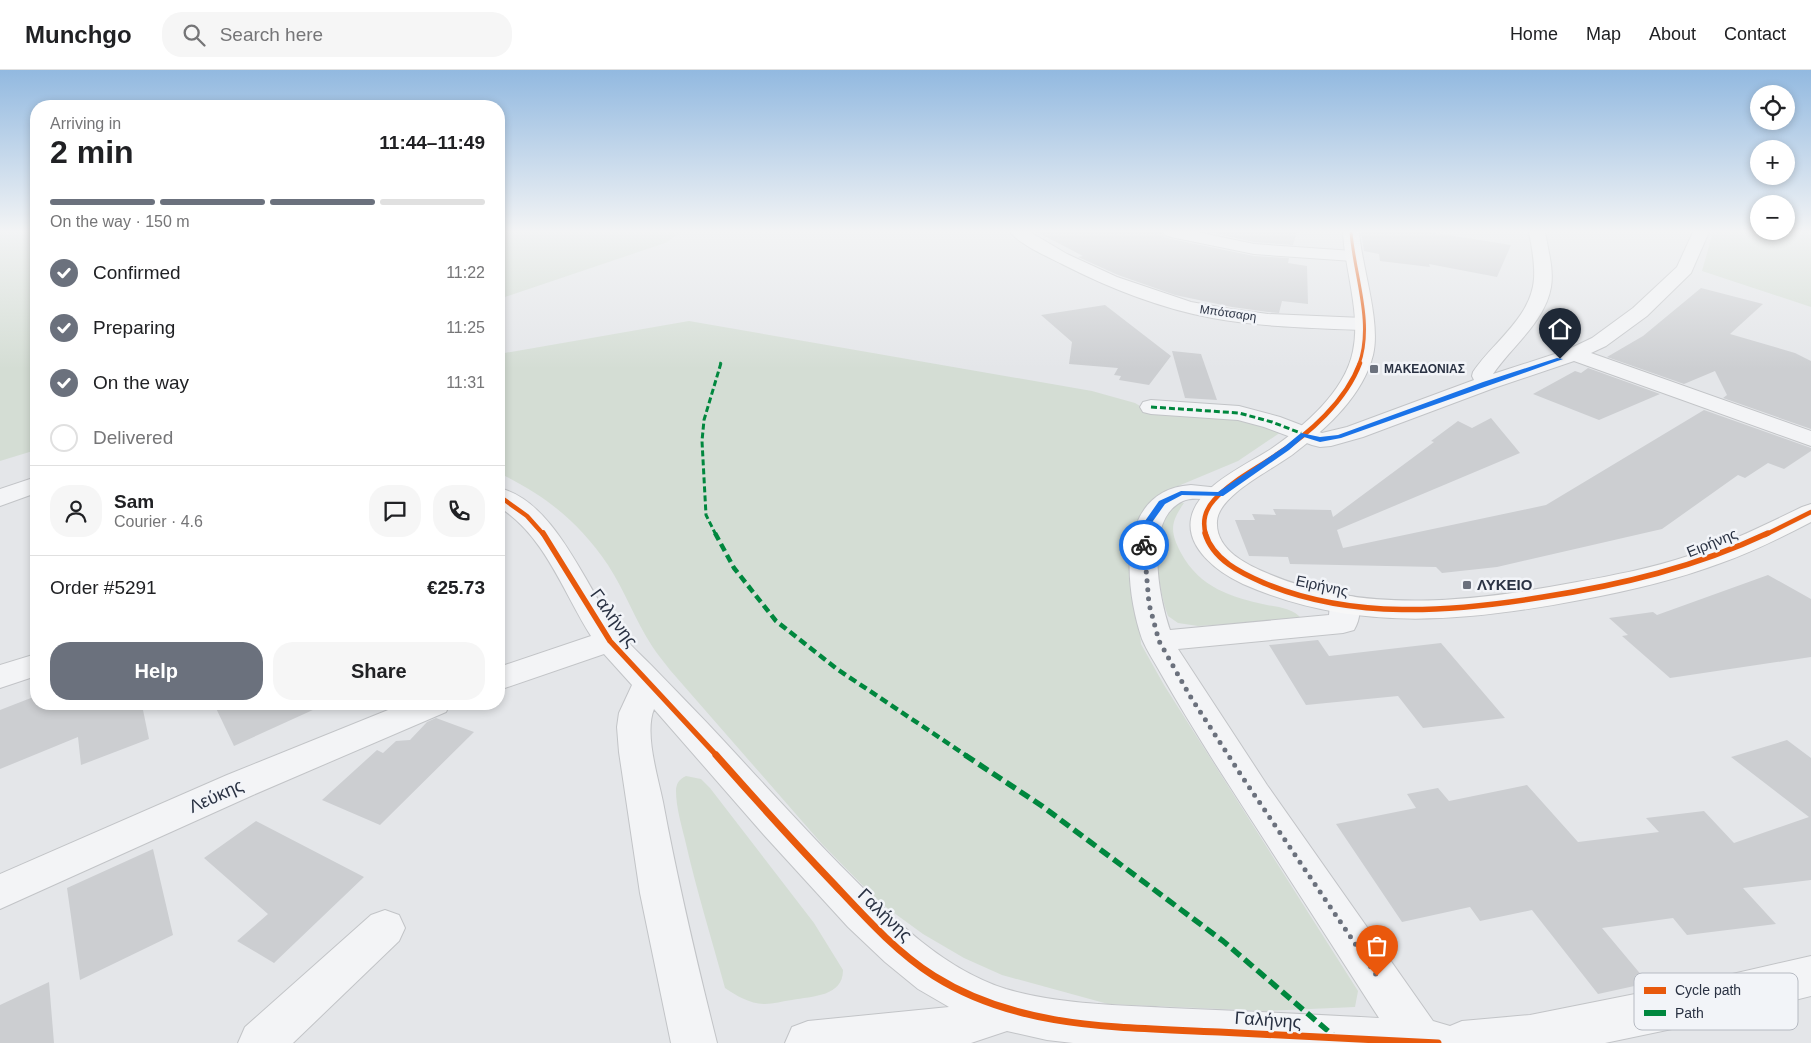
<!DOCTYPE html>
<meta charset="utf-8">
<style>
:root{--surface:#fff;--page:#f6f6f6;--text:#202124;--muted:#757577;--line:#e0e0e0;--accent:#6b717d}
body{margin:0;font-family:Arial,sans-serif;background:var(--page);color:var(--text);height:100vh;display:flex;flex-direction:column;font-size:19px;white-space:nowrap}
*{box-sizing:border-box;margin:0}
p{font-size:16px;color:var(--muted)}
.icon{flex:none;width:28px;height:28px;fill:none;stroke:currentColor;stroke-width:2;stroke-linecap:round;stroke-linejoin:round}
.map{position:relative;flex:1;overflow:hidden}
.side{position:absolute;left:30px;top:30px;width:475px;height:610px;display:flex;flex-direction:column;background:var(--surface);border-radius:20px;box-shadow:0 2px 8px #0003}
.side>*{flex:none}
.controls{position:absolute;left:1750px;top:15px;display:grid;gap:10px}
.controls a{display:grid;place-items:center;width:45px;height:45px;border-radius:50%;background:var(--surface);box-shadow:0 2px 8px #0003;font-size:25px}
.pin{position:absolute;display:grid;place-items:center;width:42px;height:42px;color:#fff;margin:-51px -21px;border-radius:50% 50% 50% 0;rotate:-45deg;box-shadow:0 0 5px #0007}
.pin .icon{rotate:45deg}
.courier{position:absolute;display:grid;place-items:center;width:50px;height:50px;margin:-25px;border:4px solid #1a73e8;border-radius:50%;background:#fff;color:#222;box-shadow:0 1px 6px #0007}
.overview em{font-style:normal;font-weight:800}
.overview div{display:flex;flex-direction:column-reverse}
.overview{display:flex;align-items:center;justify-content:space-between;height:85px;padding:0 20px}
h1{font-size:32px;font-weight:800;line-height:38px}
.bar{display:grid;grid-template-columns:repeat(4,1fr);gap:8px 5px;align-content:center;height:60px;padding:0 20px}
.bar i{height:6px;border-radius:4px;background:var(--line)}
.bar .on{background:var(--accent)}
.bar p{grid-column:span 4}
.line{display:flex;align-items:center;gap:12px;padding:0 20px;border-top:1px solid var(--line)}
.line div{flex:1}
.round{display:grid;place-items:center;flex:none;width:52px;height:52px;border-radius:20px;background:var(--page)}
ol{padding:0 20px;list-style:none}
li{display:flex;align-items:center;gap:15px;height:55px}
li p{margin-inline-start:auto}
li .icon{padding:5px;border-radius:50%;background:var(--accent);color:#fff;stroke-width:4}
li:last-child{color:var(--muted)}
li i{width:28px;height:28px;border:2px solid var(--line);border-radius:50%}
.action{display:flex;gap:10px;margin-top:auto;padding:10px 20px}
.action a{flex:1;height:58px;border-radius:20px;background:var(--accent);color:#fff;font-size:20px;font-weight:800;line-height:58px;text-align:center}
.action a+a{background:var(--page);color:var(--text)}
header{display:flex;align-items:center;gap:30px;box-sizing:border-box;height:70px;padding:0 25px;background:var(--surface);border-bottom:1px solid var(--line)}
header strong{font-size:24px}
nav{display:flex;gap:28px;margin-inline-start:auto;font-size:18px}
.search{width:350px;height:45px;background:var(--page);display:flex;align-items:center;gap:12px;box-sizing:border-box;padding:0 18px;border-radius:20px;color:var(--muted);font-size:19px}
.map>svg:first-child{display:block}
.green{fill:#d4ddd4}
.building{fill:#ccced1}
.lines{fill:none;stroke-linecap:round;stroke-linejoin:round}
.street-casing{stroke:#c2c4c7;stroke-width:2}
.secondary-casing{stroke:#c2c4c7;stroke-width:2}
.street{fill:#f3f4f6;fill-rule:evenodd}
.secondary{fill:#f7f7f7;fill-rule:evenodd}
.quiet-far3{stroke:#00873e;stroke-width:2.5;stroke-dasharray:5 2.5;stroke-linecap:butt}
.quiet-far2{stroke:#00873e;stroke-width:3;stroke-dasharray:6 3;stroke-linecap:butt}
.quiet-far1{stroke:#00873e;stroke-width:4.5;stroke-dasharray:8 4.5;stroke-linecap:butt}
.quiet{stroke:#00873e;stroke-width:5.5;stroke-dasharray:11 5.5;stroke-linecap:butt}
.cycleway-far3-casing{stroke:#f2f4f8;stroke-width:5}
.cycleway-far2-casing{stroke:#f2f4f8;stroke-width:7}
.cycleway-far1-casing{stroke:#f2f4f8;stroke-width:9}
.cycleway-casing{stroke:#f2f4f8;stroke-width:10}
.cycleway-far3{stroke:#e8590c;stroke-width:3}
.cycleway-far2{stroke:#e8590c;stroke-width:4.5}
.cycleway-far1{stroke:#e8590c;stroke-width:5.5}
.cycleway{stroke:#e8590c;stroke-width:7}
.route{fill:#1a73e8}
.done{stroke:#6b717d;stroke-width:5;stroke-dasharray:0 9}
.poi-dot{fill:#6b717d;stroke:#f2f4f8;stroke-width:2}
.labels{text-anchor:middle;stroke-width:5;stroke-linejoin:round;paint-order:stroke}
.far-street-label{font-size:12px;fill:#2a3243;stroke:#f2f4f8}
.far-poi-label{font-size:12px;font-weight:bold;fill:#2a3243;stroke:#f2f4f8;text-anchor:start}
.street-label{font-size:15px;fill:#2a3243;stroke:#f2f4f8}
.poi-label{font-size:15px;font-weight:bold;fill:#2a3243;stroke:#f2f4f8;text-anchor:start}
.near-street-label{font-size:18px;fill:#2a3243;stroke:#f2f4f8}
.key{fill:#f2f4f8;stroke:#b6bac2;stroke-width:1}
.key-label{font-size:14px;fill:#2a3243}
</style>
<header>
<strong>Munchgo</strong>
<div class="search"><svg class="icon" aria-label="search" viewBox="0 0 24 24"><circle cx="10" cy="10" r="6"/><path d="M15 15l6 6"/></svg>Search here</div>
<nav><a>Home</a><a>Map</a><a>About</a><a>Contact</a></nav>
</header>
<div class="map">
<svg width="1811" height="973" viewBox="0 0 1811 973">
<rect width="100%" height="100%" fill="#e4e6e9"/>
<path class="green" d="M0,162H36V380L0,391Z
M682,162L665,173L499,229V162Z
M1713,162H1811V237L1702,201Z
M689,251L1092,321L1135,333L1147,340L1234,346L1281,362L1238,391L1159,424C1146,435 1138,448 1131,464L1141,574L1164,615L1358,921L1355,937L1266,941L1108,934L1002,905L964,888L923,864L879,832L822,774L670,600C664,592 657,584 652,576C635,550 625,521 608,495C579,452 545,425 499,403V284Z
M1184,433C1170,453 1170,462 1181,483C1200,518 1231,527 1267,535C1280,537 1294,539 1302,549L1198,556L1178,553L1168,546C1159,522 1151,469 1165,447C1167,442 1171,438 1174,434Z
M686,706L701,709L710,718L814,853L843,900C843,927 812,926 792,930C783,931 773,934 765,934C750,934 737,926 725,918C712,870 697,822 686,774C682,757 676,738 676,721C676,714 679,709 686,706Z"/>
<path class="building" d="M1037,162H1161L1164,167L1171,169L1254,186L1289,188L1288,193L1307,196L1308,234L1282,231L1279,243L1268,242L1232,237L1175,225L1118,205L1078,187L1083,186Z
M1208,162H1297L1293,175L1254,172Z
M1361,162H1429L1511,175L1497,207L1429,194L1430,197L1380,191L1379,184L1364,181Z
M1701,218L1763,234L1730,264L1795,283L1811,291V359L1723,328L1727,325L1715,301L1684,314L1607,287L1643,266Z
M1105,235L1171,286L1149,315L1119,310L1121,306L1114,305L1118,298L1069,294L1072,272L1041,245Z
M1172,281L1201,284L1217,330L1185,328Z
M1588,298L1660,324L1599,350L1533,324L1575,301L1581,303Z
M1704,340L1811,378V381L1784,399L1768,393L1745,408L1738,405L1662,459L1497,497L1442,503L1436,497L1290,494L1288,487L1249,486L1235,450H1255L1252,444L1276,445L1273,439L1331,440L1333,447L1434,372L1431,371L1458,351L1472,358L1491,348L1520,383L1337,460L1343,478L1546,435Z
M1768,505L1811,529V587L1670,608L1622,566L1628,565L1609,548L1653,542L1657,545Z
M1318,570L1329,586L1441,573L1505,648L1423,658L1398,626L1306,635L1269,575Z
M36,626V634H156L143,640L149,669L81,695L78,667L0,699V640Z
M214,634H326L234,676Z
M436,648L474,662L380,755L322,730L377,680L383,683L396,671L410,670L427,652Z
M1787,670L1811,688V810L1743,818L1776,854L1687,865L1673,848L1602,858L1648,913L1598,924L1532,840L1480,851L1470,837L1402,852L1336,754L1416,738L1407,724L1438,718L1449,731L1527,715L1578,772L1659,762L1646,748L1704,741L1734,773L1809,747L1731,687Z
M256,751L364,807L274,893L237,871L268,844L204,788Z
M153,779L173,865L80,910L67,818Z
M49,912L54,973H0V935Z"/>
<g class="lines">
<defs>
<path id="street" d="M1010,162H1030L1067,184L1117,207L1191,232L1230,239L1268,244L1363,248L1370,250L1373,254L1370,258L1363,260C1313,258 1261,257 1212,248C1159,238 1109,218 1062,194C1048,187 1019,174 1010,162Z
M1163,162H1197L1254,174L1353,181L1359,182L1361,186L1359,190L1353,191L1254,184L1171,167L1165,165Z
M1529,162H1545C1548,180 1554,199 1551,217C1545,252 1512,276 1493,304L1567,280L1592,268L1633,238L1677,197L1693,162H1709L1691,203L1647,246L1606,276L1591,283L1811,361V376L1574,291L1494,318L1363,367L1331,376L1320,377L1312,375L1264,357L1238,350L1151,344L1143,342L1140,337L1143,332L1151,330L1239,336L1280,347L1322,363L1347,357L1474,310L1472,306L1473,302C1493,272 1531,248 1534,209C1535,193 1532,178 1529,162Z
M36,407V423L0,436V419Z
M1191,415L1229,419L1233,424L1229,429C1215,433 1196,425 1183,431C1143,449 1159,528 1170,560L1329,545L1330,534L1335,527L1345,525L1355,527C1362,537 1360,550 1354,560L1343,563L1178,579L1267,715L1433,951L1450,956L1462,951L1530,945L1715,908L1811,886V926L1715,950L1605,973H1073L1047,970L1007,961L971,973H785L792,957L808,951L949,937L918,919L885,892L848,857L764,765L654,639C644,663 658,707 663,732C678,813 697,893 717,973H671L640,823L619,682L617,657L619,643L632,615L604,584L499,620V597L591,566C563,522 545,466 499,437V418C557,432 586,520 620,563C629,574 640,584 651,595C675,620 699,644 723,670C762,712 800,754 840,795C888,843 939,898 1006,919C1058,934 1116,935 1170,938C1240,941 1310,944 1379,948C1324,862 1268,776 1213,690C1195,661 1177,632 1160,602C1154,591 1147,581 1142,569C1124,516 1115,420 1191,415Z
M36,584V606L0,618V595Z
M403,634H450L446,642L253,725L0,839V804L227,705Z
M385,840L399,845L405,858L399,871L293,973H238L245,957L371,845Z"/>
<path id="secondary" d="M1343,162H1359C1362,198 1381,252 1373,285C1363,325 1328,357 1297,381C1277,398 1219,423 1217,451C1215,480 1247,495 1269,504C1366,545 1477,531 1577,512C1615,505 1652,498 1688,486C1728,473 1765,455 1802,437L1811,434V452C1782,467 1752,482 1721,493C1676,510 1628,521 1580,530C1465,552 1353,563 1243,514C1219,503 1186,479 1191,449C1196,417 1246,395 1271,379C1303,357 1345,322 1353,281C1361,243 1345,201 1343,162Z"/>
</defs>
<use href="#street" class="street-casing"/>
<use href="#secondary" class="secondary-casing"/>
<use href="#street" class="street"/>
<use href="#secondary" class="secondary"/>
<path class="quiet-far3" d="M720,294L721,292"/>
<path class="quiet-far2" d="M1151,337L1239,343L1272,352L1303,364
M716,465L706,445L702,371L704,350L721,293"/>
<path class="quiet-far1" d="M715,463L734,498L776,551L837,599L967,686"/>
<path class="quiet" d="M965,685L1042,736L1223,871L1335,967"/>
<defs>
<path id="cycleway-far3" d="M1351,162C1354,204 1374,253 1359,294"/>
<path id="cycleway-far2" d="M499,426L527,446L544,465
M1206,465C1202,452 1205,440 1214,430C1231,411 1256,399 1276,385C1309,364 1346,331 1360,293
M1765,465L1811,442"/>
<path id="cycleway-far1" d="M543,463L610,571L717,686
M1205,463C1213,490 1241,503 1264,513C1352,550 1451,542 1543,527C1621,515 1696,497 1768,463"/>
<path id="cycleway" d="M716,685C754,728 793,771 833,813C864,846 896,882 934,906C1020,960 1121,957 1219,962C1292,965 1365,969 1438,973"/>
</defs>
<use href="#cycleway-far3" class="cycleway-far3-casing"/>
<use href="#cycleway-far2" class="cycleway-far2-casing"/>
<use href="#cycleway-far1" class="cycleway-far1-casing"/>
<use href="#cycleway" class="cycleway-casing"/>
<use href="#cycleway-far3" class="cycleway-far3"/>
<use href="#cycleway-far2" class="cycleway-far2"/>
<use href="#cycleway-far1" class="cycleway-far1"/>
<use href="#cycleway" class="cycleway"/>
</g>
<linearGradient id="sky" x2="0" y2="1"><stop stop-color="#92b9e0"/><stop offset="0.54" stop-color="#f3f4f5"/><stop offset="1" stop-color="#f3f4f5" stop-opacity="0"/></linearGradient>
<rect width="1811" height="299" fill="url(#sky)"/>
<path class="route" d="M1557,288L1563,289L1341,368L1320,372L1304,367L1289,380L1223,426L1182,425L1165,434L1153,451L1148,467V475L1144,477L1140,475V467L1145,451L1159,431L1181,421L1218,422L1284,377L1301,363L1320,367L1338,365L1483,312Z"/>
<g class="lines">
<path class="done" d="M1144,475L1149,534L1159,571L1190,626L1243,708L1377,906"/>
</g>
<g class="poi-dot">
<rect x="1369" y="294" width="10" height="10" rx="2.5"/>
<rect x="1462" y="510" width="10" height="10" rx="2.5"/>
</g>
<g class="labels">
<g class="far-street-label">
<text transform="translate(1228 243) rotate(8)" y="4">Μπότσαρη</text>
</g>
<g class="far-poi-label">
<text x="1384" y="303">ΜΑΚΕΔΟΝΙΑΣ</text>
</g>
<g class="street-label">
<text transform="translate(1712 473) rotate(-22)" y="5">Ειρήνης</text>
<text transform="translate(1322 516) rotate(12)" y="5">Ειρήνης</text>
</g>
<g class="poi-label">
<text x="1477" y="520">ΛΥΚΕΙΟ</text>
</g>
<g class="near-street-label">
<text transform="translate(614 548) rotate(54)" y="6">Γαλήνης</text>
<text transform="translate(216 726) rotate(-24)" y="6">Λεύκης</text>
<text transform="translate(885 845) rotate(44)" y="6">Γαλήνης</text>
<text transform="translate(1268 950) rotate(4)" y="6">Γαλήνης</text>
</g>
</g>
<rect x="1634" y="903" width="164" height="57" rx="8" class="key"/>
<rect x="1644" y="917" width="22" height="7" fill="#e8590c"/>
<rect x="1644" y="940" width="22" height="6" fill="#00873e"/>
<g class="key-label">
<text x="1675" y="925">Cycle path</text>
<text x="1675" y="948">Path</text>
</g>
</svg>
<div class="controls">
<a><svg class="icon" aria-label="locate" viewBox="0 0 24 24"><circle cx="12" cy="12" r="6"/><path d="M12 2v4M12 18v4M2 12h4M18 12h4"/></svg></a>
<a>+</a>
<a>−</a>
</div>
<div class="pin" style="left:1377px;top:906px;background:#ea580c"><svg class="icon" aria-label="bag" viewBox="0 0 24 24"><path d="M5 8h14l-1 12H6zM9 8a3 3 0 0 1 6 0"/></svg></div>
<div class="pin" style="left:1560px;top:289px;background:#1f2937"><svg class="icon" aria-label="home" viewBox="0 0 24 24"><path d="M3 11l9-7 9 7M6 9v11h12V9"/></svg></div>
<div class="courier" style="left:1144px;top:475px"><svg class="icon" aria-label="bike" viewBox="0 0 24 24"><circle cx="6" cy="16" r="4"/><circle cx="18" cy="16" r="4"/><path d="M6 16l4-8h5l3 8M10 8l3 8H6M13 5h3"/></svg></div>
<section class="side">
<div class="overview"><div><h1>2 min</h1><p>Arriving in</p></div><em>11:44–11:49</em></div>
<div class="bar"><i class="on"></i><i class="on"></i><i class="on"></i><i></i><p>On the way · 150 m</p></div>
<ol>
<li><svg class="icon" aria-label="check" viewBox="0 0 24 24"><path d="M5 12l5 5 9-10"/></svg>Confirmed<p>11:22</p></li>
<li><svg class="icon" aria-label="check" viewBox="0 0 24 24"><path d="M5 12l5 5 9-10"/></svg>Preparing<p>11:25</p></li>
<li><svg class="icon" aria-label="check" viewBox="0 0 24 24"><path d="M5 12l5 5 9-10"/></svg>On the way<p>11:31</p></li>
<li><i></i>Delivered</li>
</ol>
<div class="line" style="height:90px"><a class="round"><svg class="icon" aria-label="person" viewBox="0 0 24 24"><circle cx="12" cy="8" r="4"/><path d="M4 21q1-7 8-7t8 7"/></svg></a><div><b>Sam</b><p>Courier · 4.6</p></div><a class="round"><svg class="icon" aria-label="chat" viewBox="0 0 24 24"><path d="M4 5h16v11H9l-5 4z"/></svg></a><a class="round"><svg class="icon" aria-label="phone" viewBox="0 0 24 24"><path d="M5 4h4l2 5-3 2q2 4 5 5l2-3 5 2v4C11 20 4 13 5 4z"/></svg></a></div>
<div class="line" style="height:65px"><div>Order #5291</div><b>€25.73</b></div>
<div class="action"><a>Help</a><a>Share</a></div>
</section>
</div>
